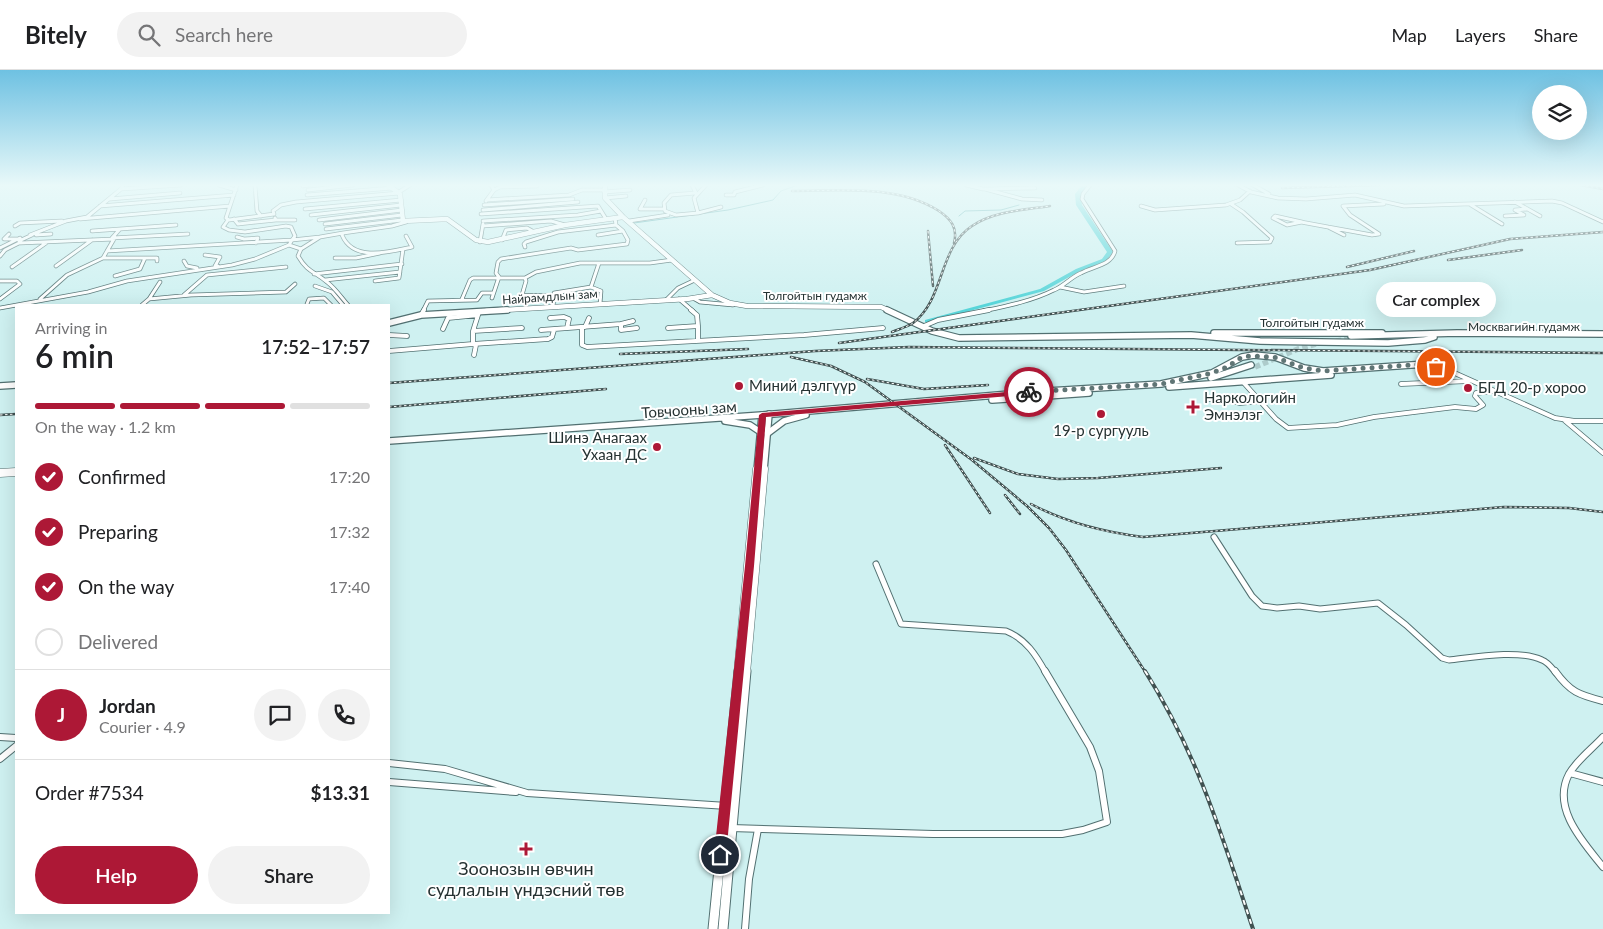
<!DOCTYPE html>
<meta charset="utf-8">
<style>
:root{--surface:#fff;--page:#f2f2f2;--text:#202124;--muted:#757577;--line:#e0e0e0;--accent:#ad1836}
body{margin:0;font-family:Lato,sans-serif;background:var(--page);color:var(--text);height:100vh;display:flex;flex-direction:column;font-size:19px;white-space:nowrap}
*{box-sizing:border-box;margin:0}
p{font-size:16px;color:var(--muted)}
.icon{flex:none;width:28px;height:28px;fill:none;stroke:currentColor;stroke-width:2;stroke-linecap:round;stroke-linejoin:round}
.map{position:relative;flex:1;overflow:hidden}
.panel{position:absolute;left:15px;top:234px;width:375px;height:610px;display:flex;flex-direction:column;background:var(--surface);border-radius:0px;box-shadow:0 5px 20px #0002}
.panel>*{flex:none}
.buttons{position:absolute;left:1532px;top:15px;display:grid;gap:10px}
.buttons a{display:grid;place-items:center;width:55px;height:55px;border-radius:50%;background:var(--surface);box-shadow:0 5px 20px #0002;font-size:25px}
.pin{position:absolute;display:grid;place-items:center;width:42px;height:42px;color:#fff;margin:-21px;border:2px solid #fff;border-radius:50%;box-shadow:0 1px 5px #0007}
.courier{position:absolute;display:grid;place-items:center;width:50px;height:50px;margin:-25px;border:4px solid #ad1836;border-radius:50%;background:#fff;color:#222;box-shadow:0 1px 6px #0007}
.bubble{position:absolute;height:35px;border-radius:18px;background:var(--surface);box-shadow:0 5px 20px #0002;font-size:16px;font-weight:600;line-height:35px;text-align:center}
.headline em{font-style:normal;font-weight:600}
.headline div{display:flex;flex-direction:column-reverse}
.headline{display:flex;align-items:center;justify-content:space-between;height:85px;padding:0 20px}
h1{font-size:32px;font-weight:600;line-height:38px}
.bar{display:grid;grid-template-columns:repeat(4,1fr);gap:8px 5px;align-content:center;height:60px;padding:0 20px}
.bar i{height:6px;border-radius:4px;background:var(--line)}
.bar .active{background:var(--accent)}
.bar p{grid-column:span 4}
.line{display:flex;align-items:center;gap:12px;padding:0 20px;border-top:1px solid var(--line)}
.line div{flex:1}
.round{display:grid;place-items:center;flex:none;width:52px;height:52px;border-radius:26px;background:var(--page)}
ol{padding:0 20px;list-style:none}
li{display:flex;align-items:center;gap:15px;height:55px}
li p{margin-inline-start:auto}
li .icon{padding:5px;border-radius:50%;background:var(--accent);color:#fff;stroke-width:4}
li:last-child{color:var(--muted)}
li i{width:28px;height:28px;border:2px solid var(--line);border-radius:50%}
.cta{display:flex;gap:10px;margin-top:auto;padding:10px 20px}
.cta a{flex:1;height:58px;border-radius:30px;background:var(--accent);color:#fff;font-size:20px;font-weight:600;line-height:58px;text-align:center}
.cta a+a{background:var(--page);color:var(--text)}
header{display:flex;align-items:center;gap:30px;box-sizing:border-box;height:70px;padding:0 25px;background:var(--surface);border-bottom:1px solid var(--line)}
header strong{font-size:24px}
nav{display:flex;gap:28px;margin-inline-start:auto;font-size:18px}
.search{width:350px;height:45px;background:var(--page);display:flex;align-items:center;gap:12px;box-sizing:border-box;padding:0 18px;border-radius:28px;color:var(--muted);font-size:19px}
.map>svg:first-child{display:block}
.lines{fill:none;stroke-linecap:round;stroke-linejoin:round}
.stream{stroke:#49a4a7;stroke-width:1}
.river{fill:#58d5d9;fill-rule:evenodd}
.trunk-tunnel{stroke:#adcbcb;stroke-width:5.5;stroke-dasharray:5.5 3;stroke-linecap:butt}
.minor-far3-casing{stroke:#527071;stroke-width:4.5}
.minor-far2-casing{stroke:#527071;stroke-width:5.5}
.minor-far1-casing{stroke:#527071;stroke-width:7}
.minor-casing{stroke:#527071;stroke-width:8}
.secondary-far1-casing{stroke:#527071;stroke-width:5.5}
.secondary-casing{stroke:#527071;stroke-width:8}
.primary-far2-casing{stroke:#527071;stroke-width:8}
.primary-far1-casing{stroke:#527071;stroke-width:9}
.primary-casing{stroke:#527071;stroke-width:11}
.trunk-far1-casing{stroke:#527071;stroke-width:8}
.trunk-casing{stroke:#527071;stroke-width:9}
.minor-far3{stroke:#fff;stroke-width:3}
.minor-far2{stroke:#fff;stroke-width:4}
.minor-far1{stroke:#fff;stroke-width:5}
.minor{stroke:#fff;stroke-width:6}
.secondary-far1{stroke:#fff;stroke-width:4.5}
.secondary{stroke:#fff;stroke-width:5.5}
.primary-far2{stroke:#fff;stroke-width:5.5}
.primary-far1{stroke:#fff;stroke-width:8}
.primary{stroke:#fff;stroke-width:9}
.trunk-far1{stroke:#fff;stroke-width:5.5}
.trunk{stroke:#fff;stroke-width:8}
.rail-far1-casing{stroke:#405151;stroke-width:2.5}
.rail-casing{stroke:#405151;stroke-width:4}
.rail-far1{stroke:#fff;stroke-width:1;stroke-dasharray:2.5;stroke-linecap:butt}
.rail{stroke:#fff;stroke-width:2;stroke-dasharray:5;stroke-linecap:butt}
.route{fill:#ad1836}
.done{stroke:#607575;stroke-width:5;stroke-dasharray:0 9}
.poi-dot{fill:#ad1836;stroke:#fff;stroke-width:2}
.labels{text-anchor:middle;stroke-width:4;stroke-linejoin:round;paint-order:stroke}
.far-street-label{font-size:12px;fill:#253232;stroke:#fff}
.poi-label{font-size:15px;fill:#253232;stroke:#fff;text-anchor:start}
.street-label{font-size:15px;fill:#253232;stroke:#fff}
.near-poi-label{font-size:18px;fill:#253232;stroke:#fff}
</style>
<header>
<strong>Bitely</strong>
<div class="search"><svg class="icon" aria-label="search" viewBox="0 0 24 24"><circle cx="10" cy="10" r="6"/><path d="M15 15l6 6"/></svg>Search here</div>
<nav><a>Map</a><a>Layers</a><a>Share</a></nav>
</header>
<div class="map">
<svg width="1603" height="859" viewBox="0 0 1603 859">
<rect width="100%" height="100%" fill="#cff1f1"/>
<g class="lines">
<path class="stream" d="M959,146L965,141L1001,140L1019,135
M634,153L728,140L773,130L781,121L798,115"/>
<path class="river" d="M1082,115H1088L1081,124L1082,135L1113,182L1106,191L1080,201L1044,221L929,252H925V250L1040,219L1076,199L1102,189L1107,182L1076,135L1075,124Z"/>
<path class="trunk-tunnel" d="M1336,271L1356,268
M1255,297L1298,279L1320,273"/>
<defs>
<path id="minor-far3" d="M219,115L236,120
M255,115L257,141L261,146
M692,115L696,123
M966,115L983,119L1035,118
M1238,115L1251,122L1278,128L1306,129L1355,125L1404,136L1552,131L1562,133L1603,152
M1253,115L1269,124
M303,116L309,115
M121,119L181,115
M985,119L1022,129L1042,130
M308,120L353,115
M494,120L500,117L537,116
M399,122L410,115
M604,122L630,120
M695,123L671,125L664,133L665,141L676,145L698,143L694,128L706,115
M307,125L392,118
M726,125H734L735,122L763,115
M605,128L626,126
M110,129L180,123
M487,130L569,125L582,120H604
M645,130L640,139H663
M486,131L494,120L491,115
M1515,132L1540,146
M1231,134L1243,142L1272,168L1270,172L1237,173
M484,135L573,129
M1471,135L1502,154
M100,136L234,125
M230,136L237,115
M1141,136L1155,140L1226,135L1240,130L1250,121
M305,139L401,130
M483,140L578,132
M698,143L721,137
M481,144L598,136L606,149
M311,145L401,135
M1275,146L1302,152L1287,155L1273,148Z
M1505,146L1524,145L1515,140L1527,139
M275,148L276,150H295
M80,149L230,136L226,148L229,150L274,144L273,141L281,135L296,132L399,123
M234,149L238,154L276,150
M228,150L223,157L229,160L245,162L286,156L291,157L295,166L292,170L320,167
M319,150L402,140
M483,151L578,145L601,141
M629,151L668,145
M406,152L392,156L343,163L342,165C353,192 389,182 412,177L406,166
M1301,152L1328,157L1344,165
M325,154L402,145
M176,155L120,159L112,168L188,164
M15,156L20,153L62,151
M483,156L551,151L565,155
M1328,157L1372,165L1379,164L1350,145L1343,136L1384,134
M326,159L402,150
M92,161L120,159
M9,164L4,169H18
M30,165L66,151L87,147L121,119L123,115
M32,165L19,171L20,173L114,169L107,181L292,170L289,175L301,179L298,186C308,203 314,201 327,212C335,218 341,227 348,235
M36,165L51,164
M598,165L623,161
M237,167L244,169L258,168L256,173
M502,170L506,160L527,158L534,162
M480,172L483,154
M525,177L524,174L526,172L558,162L616,155
M0,178L20,168
M301,179L320,167L343,163
M107,181L103,188H157V191
M205,185L220,187L215,196H218
M0,186L5,180L21,172
M335,188H356L380,183
M184,191L187,196L197,198
M56,196L92,170
M12,197L46,173
M314,204L402,194
M115,206L140,199L145,188
M525,208L526,211L522,225L553,226
M325,210L400,202
M0,211H17L20,214L0,229
M375,211L399,208L403,179
M160,212L149,229L191,225L286,222L295,214
M315,216L332,222L343,235
M591,217L601,221L600,234
M1060,217L1084,222L1124,216
M184,225L207,205L286,197
M492,228L499,207L496,203L498,192L501,189L571,178L578,180L627,174L628,170L623,161L616,155L615,148
M693,228L700,232L733,235
M40,229L67,205L103,188
M462,229L470,210L473,208H525L536,202L580,193H650L672,190
M679,229L693,241
M666,230L678,218L695,210
M307,234L309,229L324,228L331,235
M142,235L149,229
M553,237L554,223L591,217L599,193
M0,238L88,222L127,211L232,195L255,189L289,175
M423,241L428,231L477,230L482,223H493
M983,241C1007,236 1032,231 1054,220C1064,216 1071,207 1081,203C1093,196 1111,196 1115,181L1082,129L1083,124L1090,115"/>
<path id="minor-far2" d="M421,245L424,240
M550,248L564,247L569,249L567,258
M621,254L633,251
M698,256V271
M924,256L938,250L989,240
M582,257V275L587,277L804,265L883,258
M585,257L589,248
M668,258L698,256L697,245L691,240
M443,259L448,248L478,245
M541,260L621,254V260L637,258
M473,261L522,258
M389,265L407,266
M389,281L473,274V261L479,242
M474,285L476,275L473,274L548,269L552,267L554,260
M1439,296L1555,348L1575,351H1603
M1243,312L1276,349L1288,358L1337,355L1374,347L1455,337L1476,339L1483,335L1475,326L1476,323L1493,321
M1401,314L1469,311
M1209,329H1226L1240,333L1260,331
M1564,350L1603,383"/>
<path id="minor-far1" d="M1214,467L1252,526L1262,536L1277,538L1299,536L1320,539L1378,533L1406,555L1442,588L1449,590C1475,587 1518,579 1542,590C1548,592 1552,598 1556,603
M876,494L901,554L1006,561C1026,569 1036,585 1046,603"/>
<path id="minor" d="M1555,601C1570,622 1579,625 1603,631
M0,667L16,668
M1603,667C1592,679 1577,690 1569,704C1551,738 1583,772 1603,797
M0,689L16,676
M389,693L445,699L527,723L727,736
M1570,703L1603,712
M389,712L516,722
M731,758L933,764H1062L1083,760L1107,752L1099,701L1090,677L1045,601
M745,859L749,809L758,759"/>
<path id="secondary-far1" d="M388,115L400,124L403,151L447,149L476,170L488,172L565,155L623,147
M605,115V128L623,147L712,225L730,233L747,236L881,237L890,241
M486,241L687,229L712,225"/>
<path id="secondary" d="M887,240L932,261L959,268L1191,265L1260,271L1388,273L1425,270L1434,267
M389,253L421,245L507,240
M1214,263H1382
M0,316L16,315"/>
<path id="primary-far2" d="M757,400L762,345
M764,400L769,344"/>
<path id="primary-far1" d="M738,603L757,399
M746,603L764,399"/>
<path id="primary" d="M713,859L739,601
M723,859L746,601"/>
<path id="trunk-far1" d="M1351,266L1457,263L1603,264
M1211,308L1251,295
M1169,317L1331,305
M992,330L1089,323
M725,351L750,355L762,363
M768,363L784,351L806,345
M389,371L762,345L1032,322L1161,314L1212,303L1242,287L1254,285L1275,287L1304,298L1323,301L1426,294L1439,296"/>
<path id="trunk" d="M0,403L16,402"/>
</defs>
<use href="#minor-far3" class="minor-far3-casing"/>
<use href="#minor-far2" class="minor-far2-casing"/>
<use href="#minor-far1" class="minor-far1-casing"/>
<use href="#minor" class="minor-casing"/>
<use href="#secondary-far1" class="secondary-far1-casing"/>
<use href="#secondary" class="secondary-casing"/>
<use href="#primary-far2" class="primary-far2-casing"/>
<use href="#primary-far1" class="primary-far1-casing"/>
<use href="#primary" class="primary-casing"/>
<use href="#trunk-far1" class="trunk-far1-casing"/>
<use href="#trunk" class="trunk-casing"/>
<use href="#minor-far3" class="minor-far3"/>
<use href="#minor-far2" class="minor-far2"/>
<use href="#minor-far1" class="minor-far1"/>
<use href="#minor" class="minor"/>
<use href="#secondary-far1" class="secondary-far1"/>
<use href="#secondary" class="secondary"/>
<use href="#primary-far2" class="primary-far2"/>
<use href="#primary-far1" class="primary-far1"/>
<use href="#primary" class="primary"/>
<use href="#trunk-far1" class="trunk-far1"/>
<use href="#trunk" class="trunk"/>
<defs>
<path id="rail-far1" d="M1581,115L1603,119
M1282,118L1380,115
M792,121C840,121 897,114 939,141C951,149 958,158 954,173
M928,161L933,216
M1448,190L1522,180
M1347,197L1414,181
M892,262C899,259 907,257 913,253C945,229 938,178 972,156C994,141 1024,140 1050,136
M839,273L1370,200L1510,169L1603,162
M620,284L748,279
M791,287L831,296L865,312L972,390L1027,436L1049,458L1066,480L1146,603
M867,309L924,319L988,315
M389,313L815,281L909,277L1603,283
M389,337L606,319
M0,345L16,344
M945,375L990,443
M974,388L1018,404L1058,409L1098,408L1221,398
M1005,425L1020,444
M1031,434C1067,453 1103,462 1143,467L1504,437L1569,438L1603,442"/>
<path id="rail" d="M1145,601C1198,685 1222,766 1253,859"/>
</defs>
<use href="#rail-far1" class="rail-far1-casing"/>
<use href="#rail" class="rail-casing"/>
<use href="#rail-far1" class="rail-far1"/>
<use href="#rail" class="rail"/>
</g>
<linearGradient id="sky" x2="0" y2="1"><stop stop-color="#6ec1e2"/><stop offset="0.49" stop-color="#e9f9f9"/><stop offset="1" stop-color="#e9f9f9" stop-opacity="0"/></linearGradient>
<rect width="1603" height="235" fill="url(#sky)"/>
<path class="route" d="M1029,320L1031,321V324L766,347L754,496L726,785L724,789L720,791L716,789L714,785L745,496L759,345L762,343Z"/>
<g class="lines">
<path class="done" d="M1029,322L1161,314L1212,303L1227,297L1242,287L1251,286L1274,287L1304,298L1323,301L1426,294L1438,296L1436,297"/>
</g>
<g class="poi-dot">
<circle cx="739" cy="316" r="5"/>
<circle cx="1468" cy="318" r="5"/>
<path d="M1190.5 329.5h5v5h5v5h-5v5h-5v-5h-5v-5h5z"/>
<circle cx="1101" cy="344" r="5"/>
<circle cx="657" cy="377" r="5"/>
<path d="M523.5 771.5h5v5h5v5h-5v5h-5v-5h-5v-5h5z"/>
</g>
<g class="labels">
<g class="far-street-label">
<text x="815" y="230">Толгойтын гудамж</text>
<text transform="translate(550 227) rotate(-4)" y="4">Найрамдлын зам</text>
<text x="1312" y="257">Толгойтын гудамж</text>
<text x="1524" y="261">Москвагийн гудамж</text>
</g>
<g class="poi-label">
<text x="749" y="321">Миний дэлгүүр</text>
<text x="1478" y="323">БГД 20-р хороо</text>
<text x="1204" y="333">Наркологийн<tspan x="1204" dy="17">Эмнэлэг</tspan></text>
<text x="1101" y="366" text-anchor="middle">19-р сургууль</text>
<text x="647" y="373" text-anchor="end">Шинэ Анагаах<tspan x="647" dy="17">Ухаан ДС</tspan></text>
</g>
<g class="street-label">
<text transform="translate(689 340) rotate(-4)" y="5">Товчооны зам</text>
</g>
<g class="near-poi-label">
<text x="526" y="805">Зоонозын өвчин<tspan x="526" dy="21">судлалын үндэсний төв</tspan></text>
</g>
</g>
</svg>
<div class="buttons">
<a><svg class="icon" aria-label="layers" viewBox="0 0 24 24"><path d="M12 4l9 5-9 5-9-5zM3 14l9 5 9-5"/></svg></a>
</div>
<div class="pin" style="left:1436px;top:297px;background:#ea580c"><svg class="icon" aria-label="bag" viewBox="0 0 24 24"><path d="M5 8h14l-1 12H6zM9 8a3 3 0 0 1 6 0"/></svg></div>
<div class="pin" style="left:720px;top:785px;background:#1f2937"><svg class="icon" aria-label="home" viewBox="0 0 24 24"><path d="M3 11l9-7 9 7M6 9v11h12V9"/></svg></div>
<div class="courier" style="left:1029px;top:322px"><svg class="icon" aria-label="bike" viewBox="0 0 24 24"><circle cx="6" cy="16" r="4"/><circle cx="18" cy="16" r="4"/><path d="M6 16l4-8h5l3 8M10 8l3 8H6M13 5h3"/></svg></div>
<div class="bubble" style="left:1376px;top:212px;width:120px">Car complex</div>
<section class="panel">
<div class="headline"><div><h1>6 min</h1><p>Arriving in</p></div><em>17:52–17:57</em></div>
<div class="bar"><i class="active"></i><i class="active"></i><i class="active"></i><i></i><p>On the way · 1.2 km</p></div>
<ol>
<li><svg class="icon" aria-label="check" viewBox="0 0 24 24"><path d="M5 12l5 5 9-10"/></svg>Confirmed<p>17:20</p></li>
<li><svg class="icon" aria-label="check" viewBox="0 0 24 24"><path d="M5 12l5 5 9-10"/></svg>Preparing<p>17:32</p></li>
<li><svg class="icon" aria-label="check" viewBox="0 0 24 24"><path d="M5 12l5 5 9-10"/></svg>On the way<p>17:40</p></li>
<li><i></i>Delivered</li>
</ol>
<div class="line" style="height:90px"><b class="round" style="background:var(--accent);color:#fff">J</b><div><b>Jordan</b><p>Courier · 4.9</p></div><a class="round"><svg class="icon" aria-label="chat" viewBox="0 0 24 24"><path d="M4 5h16v11H9l-5 4z"/></svg></a><a class="round"><svg class="icon" aria-label="phone" viewBox="0 0 24 24"><path d="M5 4h4l2 5-3 2q2 4 5 5l2-3 5 2v4C11 20 4 13 5 4z"/></svg></a></div>
<div class="line" style="height:65px"><div>Order #7534</div><b>$13.31</b></div>
<div class="cta"><a>Help</a><a>Share</a></div>
</section>
</div>
